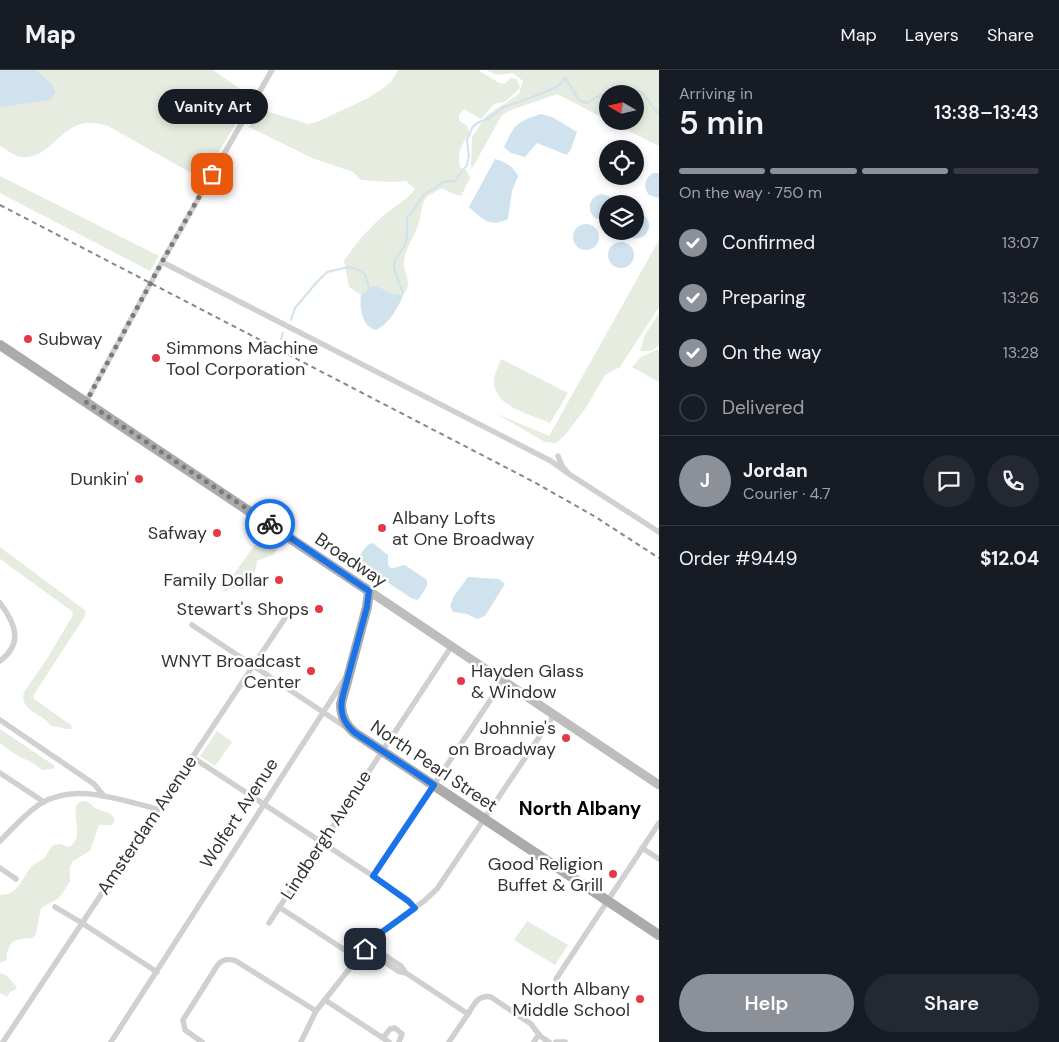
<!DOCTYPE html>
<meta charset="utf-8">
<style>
:root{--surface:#171b24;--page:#242831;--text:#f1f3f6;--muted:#9ea1a6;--line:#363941;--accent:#8c9099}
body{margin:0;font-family:"DM Sans",sans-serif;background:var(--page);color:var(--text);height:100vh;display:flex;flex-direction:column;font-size:19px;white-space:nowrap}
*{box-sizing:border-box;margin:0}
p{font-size:16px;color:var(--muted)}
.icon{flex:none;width:28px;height:28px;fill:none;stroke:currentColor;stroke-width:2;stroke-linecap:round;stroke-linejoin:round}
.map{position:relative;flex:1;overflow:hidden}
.drawer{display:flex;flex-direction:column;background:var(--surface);width:400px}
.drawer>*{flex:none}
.needle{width:32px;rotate:279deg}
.buttons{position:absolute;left:599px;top:15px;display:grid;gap:10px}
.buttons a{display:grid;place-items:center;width:45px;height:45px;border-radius:50%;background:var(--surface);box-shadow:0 2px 8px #0003;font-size:25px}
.pin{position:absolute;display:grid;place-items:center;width:42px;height:42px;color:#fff;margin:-21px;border-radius:10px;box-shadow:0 2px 8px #0006}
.courier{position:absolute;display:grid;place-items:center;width:50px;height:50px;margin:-25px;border:4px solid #1a73e8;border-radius:50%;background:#fff;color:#222;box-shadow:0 1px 6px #0007}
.bubble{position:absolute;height:35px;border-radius:18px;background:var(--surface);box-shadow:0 2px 8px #0003;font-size:16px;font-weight:600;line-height:35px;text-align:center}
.head em{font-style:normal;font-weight:600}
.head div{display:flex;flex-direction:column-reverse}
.head{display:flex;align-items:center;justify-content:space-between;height:85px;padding:0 20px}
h1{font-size:32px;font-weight:600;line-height:38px}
.bar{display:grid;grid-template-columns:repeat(4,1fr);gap:8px 5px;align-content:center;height:60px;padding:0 20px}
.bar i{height:6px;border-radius:4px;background:var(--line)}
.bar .selected{background:var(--accent)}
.bar p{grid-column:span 4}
.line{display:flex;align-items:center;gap:12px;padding:0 20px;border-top:1px solid var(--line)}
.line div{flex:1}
.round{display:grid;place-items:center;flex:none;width:52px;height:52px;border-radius:26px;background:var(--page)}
ol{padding:0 20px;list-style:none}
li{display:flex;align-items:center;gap:15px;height:55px}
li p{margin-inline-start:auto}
li .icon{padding:5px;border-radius:50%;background:var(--accent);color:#fff;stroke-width:4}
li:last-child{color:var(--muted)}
li i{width:28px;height:28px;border:2px solid var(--line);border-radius:50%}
.action{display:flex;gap:10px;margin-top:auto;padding:10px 20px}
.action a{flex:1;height:58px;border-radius:30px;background:var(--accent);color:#fff;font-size:20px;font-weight:600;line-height:58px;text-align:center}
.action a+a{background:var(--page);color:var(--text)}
header{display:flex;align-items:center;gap:30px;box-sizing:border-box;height:70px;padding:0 25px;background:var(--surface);border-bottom:1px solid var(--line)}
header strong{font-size:24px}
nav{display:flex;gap:28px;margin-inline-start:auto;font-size:18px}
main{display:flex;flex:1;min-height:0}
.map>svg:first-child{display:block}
.green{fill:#e6ecdf}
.water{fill:#cfe2ee}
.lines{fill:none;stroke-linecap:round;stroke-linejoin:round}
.stream{stroke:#cfe2ee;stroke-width:2}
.street{stroke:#d0d0d0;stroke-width:5.5}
.secondary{stroke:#bdbdbd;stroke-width:9}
.primary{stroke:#ababab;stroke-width:10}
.rail{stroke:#888;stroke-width:2;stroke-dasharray:5 4;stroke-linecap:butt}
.done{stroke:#7a7a7a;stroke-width:5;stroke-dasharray:0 9}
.route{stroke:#1a73e8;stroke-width:6}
.poi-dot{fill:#e63946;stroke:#fff;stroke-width:2}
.labels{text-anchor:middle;stroke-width:5;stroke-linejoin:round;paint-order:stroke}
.poi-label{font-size:18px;fill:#333;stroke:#fff;text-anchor:end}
.street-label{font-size:18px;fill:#333;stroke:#fff}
.neighbourhood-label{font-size:19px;font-weight:bold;fill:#000;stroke:#fff}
</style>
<header>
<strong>Map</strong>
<nav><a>Map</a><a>Layers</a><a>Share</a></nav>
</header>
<main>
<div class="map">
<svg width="659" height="972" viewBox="0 0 659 972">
<rect width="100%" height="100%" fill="#fff"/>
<path class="green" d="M0,0H213L250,26V31L202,109L108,56C99,54 89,51 81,54C58,60 47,90 21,87C14,86 6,79 0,76Z
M398,0H478L499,13L505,14L510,8L517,9L520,18L506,31L494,34L481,49L464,39L459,45V50L468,57L469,64C461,75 457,84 460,97L467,101L470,108L461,126L454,124L442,118C437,121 430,124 426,128C420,136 422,146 418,155C414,168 403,181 404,195C405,207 413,214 403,225L401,224H392L374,216L361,225L349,217L344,191C356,173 369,158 385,144C395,136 407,130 415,119L406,111L392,112L361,110L353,102L312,88L249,57L260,39L308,54L317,52L366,29L379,21L391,12Z
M486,0H659V76L609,51H635V24H608L607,50L557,24L511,40L502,45L471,100L472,67L487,45L519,24L523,11L513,3L497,5Z
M0,106L159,186L150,201L0,123Z
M659,170V237L620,297L605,305L585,339L565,365L556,373L545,372L495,343L549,366Z
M659,243V276L651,281H640L645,265Z
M659,279V312L632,297L641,287Z
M501,289L568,323L550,353C532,345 498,338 494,315C493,306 498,297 501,289Z
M267,469L279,473C277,487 267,486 257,491L255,502L246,508L245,518L241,520L233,518L223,522L225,516L255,475Z
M0,477L86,541L85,546L33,626L34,629L71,655L72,659C68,660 56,656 51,656C44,643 19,642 24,622L45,592L72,547L73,542L0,489Z
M0,659L55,696L53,699L42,700C34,692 27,691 17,685C11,682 6,677 0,673Z
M217,661L232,672L215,696L200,686Z
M84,731C90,732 91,735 95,738C103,743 112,740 115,751L112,755H99L90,781L73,791L70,797V812L59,828L41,838L36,864L33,868L20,869L12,872L6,884L7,890L0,893V825C18,825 21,810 31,797C34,793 40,792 44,788C48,784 49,779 53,775L60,774L69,777C84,769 73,749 76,736L80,732Z
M527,851L568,875L555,895L514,870Z
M0,903L6,905L17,917L15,920L10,922L7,927L0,923Z"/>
<path class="water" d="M0,0H36L51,13L56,23L49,30L0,37Z
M541,44L552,47L577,62L571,79L567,85L537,73L525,87L511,83L504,77C515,54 516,52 541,44Z
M495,89C505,92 513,96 518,106L512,121L508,149C490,158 482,149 469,137Z
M653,103H659V128L649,125C643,117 644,109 653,103Z
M601,124L609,126L614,133L608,134L607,149C589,155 582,129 601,124Z
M635,143L644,145C655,156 647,171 631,168L625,161H635Z
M573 167a13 13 0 1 1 26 0a13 13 0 1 1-26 0Z
M608 185a13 13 0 1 1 26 0a13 13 0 1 1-26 0Z
M373,216C385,217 387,226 402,224L403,226C397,239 389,254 376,260C362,257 359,237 361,225Z
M373,473L388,485C388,487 388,490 388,493C389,503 399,495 405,495L427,510V516L418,530L411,528L359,493C358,486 364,478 369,474Z
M468,507L499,509L505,514L485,546L477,549L467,544L453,542L450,536L454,526Z"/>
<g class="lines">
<path class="stream" d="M403,224C401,214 394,205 394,195C395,184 402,183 405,175C408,167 407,156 407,147C415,141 417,131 425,124C430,119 438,119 442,112L455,111L467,95L469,86L467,70L472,58L477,53L489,48L504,37L527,29L557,17L565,8L580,31L587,33C600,24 627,12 642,23C649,29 652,38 659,44
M291,250L295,238L316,213L327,202L349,197L357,199L365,204L369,218
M281,269L283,263"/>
<path class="street" d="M162,192L551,391L569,404
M86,332L162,192L272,0
M558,386L562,396L569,404L659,462
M0,533C15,553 24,573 0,591
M192,555L347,658
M0,650L94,714L104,726
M192,687L373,806L410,831L415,838
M0,703L44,732
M0,771C13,758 25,744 40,734C74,713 116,729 150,737L158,740
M642,778L659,789
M0,798L16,809
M373,806L503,611
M55,837L82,853L157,902
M279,837L357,888
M269,853L451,577
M369,875L401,896L406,903
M365,879L398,901L406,903L468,944C474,935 478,924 491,927L531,954L540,966L549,972
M556,909L659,753
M325,930L389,972
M383,968L390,959L395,958L402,964L399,972
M3,972L291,539
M111,972L344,610
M202,972L185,960L183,950L217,896C222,889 228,888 236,891L316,941
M301,972L316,941L365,879L382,862L424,831L437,819L554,645
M449,972L468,944
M534,972L539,964
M556,972H565"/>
<path class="secondary" d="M369,521L659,715"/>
<path class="primary" d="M0,275L369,521L367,537L341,634C341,646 345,655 355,663L659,865"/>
<path class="rail" d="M0,135L534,412L594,446L659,488"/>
</g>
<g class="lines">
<path class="done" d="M212,104L162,192L86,332L270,454"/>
<path class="route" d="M270,454L369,521L367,537L343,625C339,640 342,652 355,663L434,715L373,806L408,831L415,838L382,862L365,879"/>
</g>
<g class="poi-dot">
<circle cx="28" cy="269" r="5"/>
<circle cx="156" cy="288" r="5"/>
<circle cx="139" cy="409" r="5"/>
<circle cx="382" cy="458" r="5"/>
<circle cx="217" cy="463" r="5"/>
<circle cx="279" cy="510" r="5"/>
<circle cx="319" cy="539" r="5"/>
<circle cx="311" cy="601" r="5"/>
<circle cx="461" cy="611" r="5"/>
<circle cx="566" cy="668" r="5"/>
<circle cx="613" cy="804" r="5"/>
<circle cx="640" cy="929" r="5"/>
</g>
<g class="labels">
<g class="poi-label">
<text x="38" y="275" text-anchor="start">Subway</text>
<text x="166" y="284" text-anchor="start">Simmons Machine<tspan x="166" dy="21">Tool Corporation</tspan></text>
<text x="129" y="415">Dunkin'</text>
<text x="392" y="454" text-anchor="start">Albany Lofts<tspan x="392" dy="21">at One Broadway</tspan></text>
<text x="207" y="469">Safway</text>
<text x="269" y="516">Family Dollar</text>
<text x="309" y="545">Stewart's Shops</text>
<text x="301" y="597">WNYT Broadcast<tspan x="301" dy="21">Center</tspan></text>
<text x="471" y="607" text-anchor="start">Hayden Glass<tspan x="471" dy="21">&amp; Window</tspan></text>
<text x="556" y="664">Johnnie's<tspan x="556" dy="21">on Broadway</tspan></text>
<text x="603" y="800">Good Religion<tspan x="603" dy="21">Buffet &amp; Grill</tspan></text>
<text x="630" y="925">North Albany<tspan x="630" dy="21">Middle School</tspan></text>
</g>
<g class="street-label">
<text transform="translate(351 490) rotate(34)" y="6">Broadway</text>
<text transform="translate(434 696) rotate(34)" y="6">North Pearl Street</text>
<text transform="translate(239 743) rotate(-57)" y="6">Wolfert Avenue</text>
<text transform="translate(147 755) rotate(-56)" y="6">Amsterdam Avenue</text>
<text transform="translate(326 765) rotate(-57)" y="6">Lindbergh Avenue</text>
</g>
<g class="neighbourhood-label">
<text x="580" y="745">North Albany</text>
</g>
</g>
</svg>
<div class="buttons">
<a><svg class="needle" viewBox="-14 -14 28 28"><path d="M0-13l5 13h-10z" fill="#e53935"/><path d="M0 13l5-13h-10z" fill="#9ea1a6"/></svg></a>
<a><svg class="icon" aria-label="locate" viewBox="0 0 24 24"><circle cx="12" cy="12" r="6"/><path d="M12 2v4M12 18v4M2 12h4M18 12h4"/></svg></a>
<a><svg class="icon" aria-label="layers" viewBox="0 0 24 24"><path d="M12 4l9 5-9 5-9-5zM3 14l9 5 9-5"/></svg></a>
</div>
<div class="pin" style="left:212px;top:104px;background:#ea580c"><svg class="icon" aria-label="bag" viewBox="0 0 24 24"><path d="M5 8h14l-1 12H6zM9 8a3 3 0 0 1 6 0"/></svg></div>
<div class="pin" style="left:365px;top:879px;background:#1f2937"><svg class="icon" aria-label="home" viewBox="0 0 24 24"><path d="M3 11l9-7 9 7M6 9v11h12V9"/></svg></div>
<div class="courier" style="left:270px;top:454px"><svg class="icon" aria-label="bike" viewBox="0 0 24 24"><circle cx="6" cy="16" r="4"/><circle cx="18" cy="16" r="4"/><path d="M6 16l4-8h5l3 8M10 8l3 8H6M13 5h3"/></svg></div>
<div class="bubble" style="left:158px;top:19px;width:110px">Vanity Art</div>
</div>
<section class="drawer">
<div class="head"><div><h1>5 min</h1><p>Arriving in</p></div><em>13:38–13:43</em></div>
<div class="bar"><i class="selected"></i><i class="selected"></i><i class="selected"></i><i></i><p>On the way · 750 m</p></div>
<ol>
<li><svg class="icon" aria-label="check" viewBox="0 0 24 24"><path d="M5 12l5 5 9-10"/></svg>Confirmed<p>13:07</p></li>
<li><svg class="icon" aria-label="check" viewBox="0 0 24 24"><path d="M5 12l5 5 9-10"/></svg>Preparing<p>13:26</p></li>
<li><svg class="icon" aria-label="check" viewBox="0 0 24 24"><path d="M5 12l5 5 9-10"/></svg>On the way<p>13:28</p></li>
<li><i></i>Delivered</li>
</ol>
<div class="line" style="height:90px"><b class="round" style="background:var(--accent);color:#fff">J</b><div><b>Jordan</b><p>Courier · 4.7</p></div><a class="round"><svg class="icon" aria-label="chat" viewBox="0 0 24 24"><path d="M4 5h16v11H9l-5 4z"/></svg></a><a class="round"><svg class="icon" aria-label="phone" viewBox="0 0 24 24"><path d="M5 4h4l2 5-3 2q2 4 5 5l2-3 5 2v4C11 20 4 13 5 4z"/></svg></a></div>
<div class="line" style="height:65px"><div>Order #9449</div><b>$12.04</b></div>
<div class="action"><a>Help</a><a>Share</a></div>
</section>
</main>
